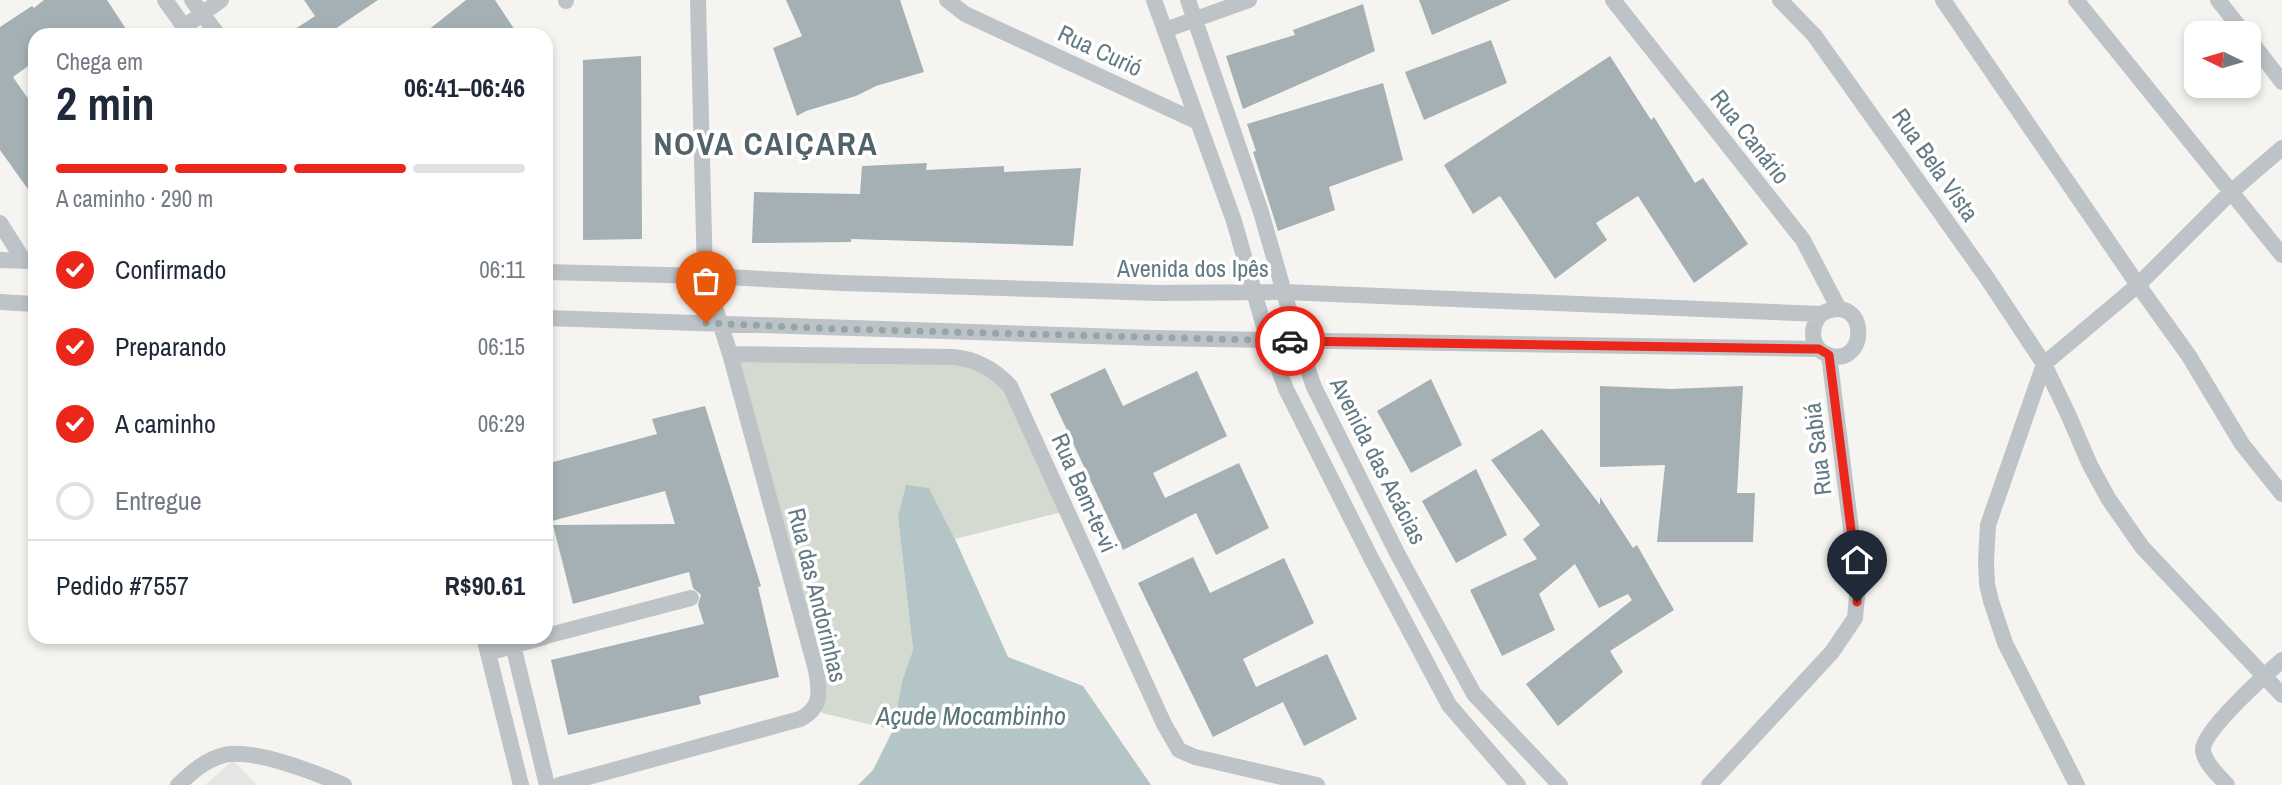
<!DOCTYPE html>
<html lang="pt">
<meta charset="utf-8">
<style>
:root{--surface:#fff;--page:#f2f2f3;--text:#1f2937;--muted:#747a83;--line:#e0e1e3;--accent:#eb271b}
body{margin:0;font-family:"Archivo Narrow",sans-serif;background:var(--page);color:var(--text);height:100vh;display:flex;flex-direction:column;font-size:26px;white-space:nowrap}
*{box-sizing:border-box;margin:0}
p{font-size:23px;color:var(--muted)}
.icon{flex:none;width:38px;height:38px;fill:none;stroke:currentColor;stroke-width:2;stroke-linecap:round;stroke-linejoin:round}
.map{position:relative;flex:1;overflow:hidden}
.panel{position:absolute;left:28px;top:28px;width:525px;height:616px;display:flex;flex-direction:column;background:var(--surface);border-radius:21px;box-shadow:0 4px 10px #0003}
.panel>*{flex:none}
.needle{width:46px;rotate:275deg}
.controls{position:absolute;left:2184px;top:21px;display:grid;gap:14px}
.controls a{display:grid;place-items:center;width:77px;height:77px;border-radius:14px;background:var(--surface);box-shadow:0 4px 10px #0003;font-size:35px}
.pin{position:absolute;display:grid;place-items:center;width:60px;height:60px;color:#fff;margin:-72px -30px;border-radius:50% 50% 50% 0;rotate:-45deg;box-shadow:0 0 7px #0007}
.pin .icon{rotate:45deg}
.courier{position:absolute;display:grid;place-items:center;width:70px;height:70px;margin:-35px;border:5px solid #eb271b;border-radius:50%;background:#fff;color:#222;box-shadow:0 2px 9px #0007}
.head em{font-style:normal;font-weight:700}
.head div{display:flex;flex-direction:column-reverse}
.head{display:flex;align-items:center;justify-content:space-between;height:119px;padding:0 28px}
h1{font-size:46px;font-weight:700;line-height:52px}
.bar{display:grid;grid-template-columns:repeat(4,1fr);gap:10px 7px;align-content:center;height:84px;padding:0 28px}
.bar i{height:9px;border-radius:5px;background:var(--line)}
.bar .current{background:var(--accent)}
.bar p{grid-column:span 4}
.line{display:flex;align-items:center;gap:18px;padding:0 28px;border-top:2px solid var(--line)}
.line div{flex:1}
ol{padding:0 28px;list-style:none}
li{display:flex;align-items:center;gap:21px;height:77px}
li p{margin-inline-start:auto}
li .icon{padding:7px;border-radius:50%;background:var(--accent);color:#fff;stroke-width:4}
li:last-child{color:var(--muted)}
li i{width:38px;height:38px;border:4px solid var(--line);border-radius:50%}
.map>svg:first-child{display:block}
.built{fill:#e5e6e4}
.green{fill:#d5dad0}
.water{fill:#b3c5c7}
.building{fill:#a4b0b3}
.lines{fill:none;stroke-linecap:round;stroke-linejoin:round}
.minor{stroke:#bdc3c6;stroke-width:16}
.done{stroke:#95a5aa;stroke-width:7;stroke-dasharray:0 12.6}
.route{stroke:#eb271b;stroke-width:9}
.labels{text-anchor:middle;stroke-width:7;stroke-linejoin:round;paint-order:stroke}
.street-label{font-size:24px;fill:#627a83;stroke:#fff}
.water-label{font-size:26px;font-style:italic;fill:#59767a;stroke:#fff}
.district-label{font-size:32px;font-weight:bold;letter-spacing:2px;fill:#516268;stroke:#fff}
</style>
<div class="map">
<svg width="2282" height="785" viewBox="0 0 2282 785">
<rect width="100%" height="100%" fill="#f5f4f1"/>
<path class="built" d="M233,760L257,785H205Z"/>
<path class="green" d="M732,355L952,360L978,367L1006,389L1062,512L955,539L929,488L898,517L913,650L902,681L893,730L822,713Z"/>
<path class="water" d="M906,485L929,488L955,539L1008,657L1083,686L1151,785H858L873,770L893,730L902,681L913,650L898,517Z"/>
<path class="building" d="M44,0H107L130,35H35V61L13,77L35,109V199L0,150V27L32,6L34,8Z
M304,0H378L326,35H286L315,16Z
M466,0H495L518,35H422Z
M786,0H900L924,72L876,86L856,96L806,111L797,116L773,48L802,36Z
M1419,0H1511L1432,35Z
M1363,4L1375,51L1243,109L1226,56L1295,35L1293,30Z
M1491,40L1507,83L1424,120L1405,72Z
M641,56L642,239L583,240V60Z
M1610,56L1651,120L1654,117L1695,183L1703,178L1748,244L1694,283L1638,196L1596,223L1607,240L1555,279L1500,196L1473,214L1444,165Z
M1383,83L1403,160L1329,187L1335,210L1278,231L1253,152L1256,151L1247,124Z
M927,163L926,170L1004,166V172L1081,168L1073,246L851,239V242L752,243L754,192L860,194L862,166Z
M1105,368L1123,406L1197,371L1227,436L1153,473L1165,498L1239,463L1269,528L1216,555L1196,513L1123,550L1050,394Z
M1431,379L1462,445L1411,473L1377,411Z
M1600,386L1672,389L1743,386L1737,493H1755L1753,542H1657L1665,465L1600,467Z
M705,406L761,586L758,587L779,677L699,696L701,704L568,735L551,660L704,624L698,605L701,595L693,588L689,572L573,604L553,525L675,524L665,491L552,521L546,498V464L657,434L652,419Z
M1542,429L1600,505V497L1633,548L1637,545L1674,610L1610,651L1623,672L1558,726L1526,684L1632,600L1628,594L1599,608L1575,564L1539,594L1555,630L1502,656L1470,590L1537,559L1523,539L1540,525L1491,460Z
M1476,469L1507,535L1456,563L1422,501Z
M1193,557L1210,593L1284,558L1314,623L1243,659L1256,687L1327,654L1357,719L1304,746L1283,702L1213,737L1138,583Z"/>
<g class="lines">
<path class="minor" d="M165,0L190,35
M192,0L218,35
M566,0V1
M947,0L965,14L1198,122
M1154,0L1234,221L1268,341L1286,389L1371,558L1449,705L1518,785
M1188,0L1261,212L1298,341L1314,387L1397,553L1474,694L1560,785
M1613,0L1803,240L1839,309
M1780,0L1814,35L1987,278L2044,364L2068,414L2090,465L2108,498L2142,547L2282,695
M1943,0L2138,285L2189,356L2242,444L2282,494
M2076,0L2282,255
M2218,0L2244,33
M184,27L221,0
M1165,30L1249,0
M2249,39L2282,82
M0,223L24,261
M0,260L33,261
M546,272L705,276L842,283L1159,293L1284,292L1821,314C1869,289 1870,369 1828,355C1809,348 1810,326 1821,314
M0,302L35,304
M546,318L1153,338L1819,349
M730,354L953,357C976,359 994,369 1010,386L1164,724L1179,750L1195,757L1317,785
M546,636L691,598
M484,637L521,785
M511,637L547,785
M488,653L544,637
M178,785C192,772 205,760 224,755C253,748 316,773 344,785
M559,785L800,719C822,708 820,692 816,670L730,354L705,276L698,0
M1709,785L1832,652L1855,618L1858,585L1829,355
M2077,785L2005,643L1991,601L1987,584L1986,561L1988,525L2044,364L2138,285L2232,191L2282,148
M2227,785C2219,776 2203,762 2203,749C2203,731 2266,674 2282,660"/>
</g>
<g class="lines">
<path class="done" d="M706,323L839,329L1290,341"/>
<path class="route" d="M1290,341L1819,349L1829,355L1858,585L1857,602"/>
</g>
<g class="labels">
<g class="street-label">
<text transform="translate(1100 51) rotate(25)" y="8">Rua Curió</text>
<text transform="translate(1750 137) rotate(52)" y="8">Rua Canário</text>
<text transform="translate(1935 165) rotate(55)" y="8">Rua Bela Vista</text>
<text x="1193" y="277">Avenida dos Ipês</text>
<text transform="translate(1818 449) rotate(-97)" y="8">Rua Sabiá</text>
<text transform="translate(1378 461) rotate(63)" y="8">Avenida das Acácias</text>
<text transform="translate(1084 493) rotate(66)" y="8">Rua Bem-te-vi</text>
<text transform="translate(817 595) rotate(76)" y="8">Rua das Andorinhas</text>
</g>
<g class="water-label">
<text x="971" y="725">Açude Mocambinho</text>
</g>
<g class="district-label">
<text x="766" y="155">NOVA CAIÇARA</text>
</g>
</g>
</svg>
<div class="controls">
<a><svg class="needle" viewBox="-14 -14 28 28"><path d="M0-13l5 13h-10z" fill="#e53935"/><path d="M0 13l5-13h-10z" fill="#747a83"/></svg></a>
</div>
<div class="pin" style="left:706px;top:323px;background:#ea580c"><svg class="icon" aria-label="bag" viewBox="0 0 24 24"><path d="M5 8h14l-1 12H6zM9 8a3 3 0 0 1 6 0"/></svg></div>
<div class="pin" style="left:1857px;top:602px;background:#1f2937"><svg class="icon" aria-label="home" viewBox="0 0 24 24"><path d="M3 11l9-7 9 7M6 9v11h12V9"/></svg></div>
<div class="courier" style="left:1290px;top:341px"><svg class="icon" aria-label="car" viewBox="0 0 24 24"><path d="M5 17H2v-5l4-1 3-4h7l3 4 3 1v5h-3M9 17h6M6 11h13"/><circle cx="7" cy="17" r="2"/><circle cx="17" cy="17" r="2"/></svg></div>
<section class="panel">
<div class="head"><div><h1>2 min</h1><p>Chega em</p></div><em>06:41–06:46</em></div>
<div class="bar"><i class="current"></i><i class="current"></i><i class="current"></i><i></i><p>A caminho · 290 m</p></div>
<ol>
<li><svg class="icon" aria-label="check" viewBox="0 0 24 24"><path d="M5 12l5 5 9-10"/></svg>Confirmado<p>06:11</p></li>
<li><svg class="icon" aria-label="check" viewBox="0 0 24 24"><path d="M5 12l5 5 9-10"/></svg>Preparando<p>06:15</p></li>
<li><svg class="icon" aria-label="check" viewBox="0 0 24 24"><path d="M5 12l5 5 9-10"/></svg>A caminho<p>06:29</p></li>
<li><i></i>Entregue</li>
</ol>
<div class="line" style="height:91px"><div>Pedido #7557</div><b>R$90.61</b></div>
</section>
</div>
